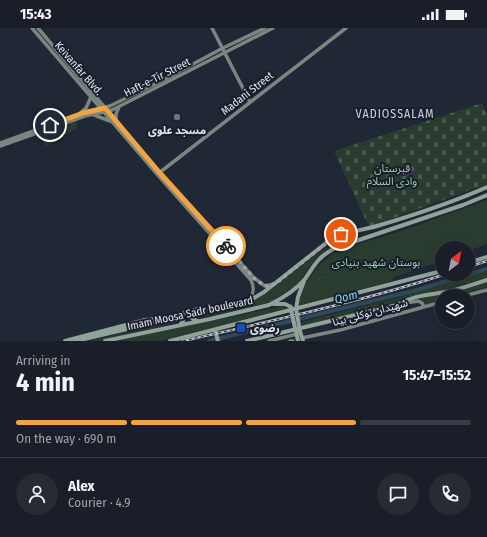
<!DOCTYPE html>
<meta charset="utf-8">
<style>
:root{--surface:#191e28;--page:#262b34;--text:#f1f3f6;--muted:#9fa2a8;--line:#373c45;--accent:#f3a442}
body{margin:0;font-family:"Fira Sans Condensed","Noto Sans Arabic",sans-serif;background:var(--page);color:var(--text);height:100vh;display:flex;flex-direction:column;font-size:15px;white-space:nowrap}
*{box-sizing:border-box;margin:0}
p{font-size:13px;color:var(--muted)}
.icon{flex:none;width:22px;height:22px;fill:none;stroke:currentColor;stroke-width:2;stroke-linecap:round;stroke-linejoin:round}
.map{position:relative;height:313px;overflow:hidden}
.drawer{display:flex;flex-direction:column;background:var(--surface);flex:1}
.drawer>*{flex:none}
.needle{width:26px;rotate:32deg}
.controls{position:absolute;left:435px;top:213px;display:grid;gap:8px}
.controls a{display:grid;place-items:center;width:40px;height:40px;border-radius:50%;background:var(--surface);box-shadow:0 4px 16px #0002,0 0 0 1px var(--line);font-size:20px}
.pin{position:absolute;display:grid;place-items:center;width:34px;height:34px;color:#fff;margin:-17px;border:2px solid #fff;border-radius:50%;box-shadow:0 1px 4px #0007}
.courier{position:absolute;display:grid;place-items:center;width:40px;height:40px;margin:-20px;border:3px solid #f3a442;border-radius:50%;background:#fff;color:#222;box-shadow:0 1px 5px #0007}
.summary em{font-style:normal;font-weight:700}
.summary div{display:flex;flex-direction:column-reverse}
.summary{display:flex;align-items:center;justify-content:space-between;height:68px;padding:0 16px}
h1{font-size:26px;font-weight:700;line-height:30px}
.bar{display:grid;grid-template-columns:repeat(4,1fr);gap:6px 4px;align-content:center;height:48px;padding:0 16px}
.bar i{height:5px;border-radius:3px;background:var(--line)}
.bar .on{background:var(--accent)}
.bar p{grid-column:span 4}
.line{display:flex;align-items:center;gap:10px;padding:0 16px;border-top:1px solid var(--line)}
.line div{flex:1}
.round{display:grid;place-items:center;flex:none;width:42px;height:42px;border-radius:21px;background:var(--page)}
.status{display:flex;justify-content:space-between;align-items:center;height:28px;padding:0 20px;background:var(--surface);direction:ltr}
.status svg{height:11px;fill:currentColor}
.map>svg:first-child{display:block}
.green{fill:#2a3c2f}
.cemetery{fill:url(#cemetery-stones)}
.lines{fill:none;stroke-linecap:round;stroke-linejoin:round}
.stream{stroke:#2e4a59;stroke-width:1}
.river{stroke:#2e4a59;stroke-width:4}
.secondary{stroke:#7a8781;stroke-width:3.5}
.primary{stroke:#91a299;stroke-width:4}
.rail-casing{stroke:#babfc9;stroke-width:2.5}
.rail{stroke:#181e2b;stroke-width:1;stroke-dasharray:3;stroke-linecap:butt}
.primary-bridge{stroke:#91a299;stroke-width:4}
.done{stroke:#9ea4ae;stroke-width:4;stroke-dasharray:0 7.2}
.route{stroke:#f3a442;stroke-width:5}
.worship-dot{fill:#6b7280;stroke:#181e2b;stroke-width:1.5}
.transit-dot{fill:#1a4fb4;stroke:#181e2b;stroke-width:1.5}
.labels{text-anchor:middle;stroke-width:4;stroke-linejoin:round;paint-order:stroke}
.street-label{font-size:11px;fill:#e1e6ef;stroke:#181e2b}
.poi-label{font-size:11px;font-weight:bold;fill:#e1e6ef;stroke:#181e2b}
.park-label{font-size:11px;fill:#9ccdaa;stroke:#181e2b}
.neighbourhood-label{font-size:12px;letter-spacing:1px;fill:#c9d2e4;stroke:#181e2b}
.water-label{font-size:12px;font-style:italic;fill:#96ceec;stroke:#181e2b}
</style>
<div class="status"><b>15:43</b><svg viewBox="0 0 49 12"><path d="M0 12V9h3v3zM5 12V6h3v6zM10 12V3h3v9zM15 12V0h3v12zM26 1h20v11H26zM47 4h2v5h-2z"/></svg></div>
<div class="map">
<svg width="487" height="313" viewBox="0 0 487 313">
<defs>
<pattern id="cemetery-stones" width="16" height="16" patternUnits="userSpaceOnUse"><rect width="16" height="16" fill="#2a3c2f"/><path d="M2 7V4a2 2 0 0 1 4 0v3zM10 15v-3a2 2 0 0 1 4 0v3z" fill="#49584d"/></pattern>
</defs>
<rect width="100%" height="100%" fill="#212835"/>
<path class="green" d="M76,93L77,100L46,119L39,106Z
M487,172V216L468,223V220H442V233L394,249L392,253L300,277L299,273L305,256L319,237L331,227L356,217L413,199Z
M344,210L345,213L329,220L318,228L297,257L271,274L240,282L196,290L195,287L240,281L269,263L321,223Z
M487,243V250L445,262L421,265L406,270L396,274L346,288L302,298L301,294L400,269Z
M487,254V259L456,268H442V272L425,277L423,273L419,271L406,273L416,269L449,265Z
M282,278L287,282L160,313H122L125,311Z
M177,290L180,291L179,294L97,313H90L144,300Z"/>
<path class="cemetery" d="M482,75L487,88V156L369,199L334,123Z"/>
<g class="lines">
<path class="stream" d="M317,251L324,249"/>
<path class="river" d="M209,313L417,262L487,241"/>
<path class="secondary" d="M32,0L157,146L251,252C255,260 254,266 248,273
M38,0L159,144L254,250L265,258L274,256
M212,0L250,74
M81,84L86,80L91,69
M94,87L110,93
M116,92V86L119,79
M0,115L83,85L110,78L165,51L223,20L265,0
M0,118L85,88L112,82L273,0
M159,145L346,0
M464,268L487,262
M400,276L418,273L422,275L424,279
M302,310L340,302L442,274
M269,313L297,306
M290,313H293"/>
<path class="primary" d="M337,210L345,209L346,210V216
M468,235L487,229
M273,276H285L291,279V282
M296,281L298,269L304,253
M194,282L191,286L192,290L197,293
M177,288L182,290L183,293L180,297
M215,302L218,313
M300,303L303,313
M296,304L298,313
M65,313L145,292L157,291
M76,313L144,297L199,281L231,279L244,276L264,264L330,212C346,203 360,203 377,198C414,187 451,175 487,159
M105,313L210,291L269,277C281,271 296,262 305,251C316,235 317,230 335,220L463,177L487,167
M170,313L442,243
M247,313L397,277C416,266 430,267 451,263C463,260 475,256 487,252"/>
<defs>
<path id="rail" d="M468,239L487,233
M183,313C271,293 360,274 446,246"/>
</defs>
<use href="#rail" class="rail-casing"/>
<use href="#rail" class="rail"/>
<path class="primary-bridge" d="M296,281L300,303
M291,282L296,304"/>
</g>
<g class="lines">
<path class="done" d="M226,218L254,250L265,258L275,256L330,212L341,206"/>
<path class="route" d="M50,97L83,85L105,80L159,144L226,218"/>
</g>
<circle class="worship-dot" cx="177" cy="89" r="4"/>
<rect class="transit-dot" x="236" y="295" width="10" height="10" rx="2"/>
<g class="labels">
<g class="street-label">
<text transform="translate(79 40) rotate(49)" y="4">Keivanfar Blvd.</text>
<text transform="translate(157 49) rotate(-27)" y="4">Haft-e-Tir Street</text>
<text transform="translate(247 65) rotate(-38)" y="4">Madani Street</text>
<text transform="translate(370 284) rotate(-15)" y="4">شهیدان توکلی بینا</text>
<text transform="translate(190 285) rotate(-12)" y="4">Imam Moosa Sadr boulevard</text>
</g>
<g class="poi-label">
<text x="177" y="106">مسجد علوی</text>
<text x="250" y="304" text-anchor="start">رضوی</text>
</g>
<g class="park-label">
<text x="392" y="144">قبرستان<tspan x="392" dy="13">وادی السلام</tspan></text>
<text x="376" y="238">بوستان شهید بنیادی</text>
</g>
<g class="neighbourhood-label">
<text x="395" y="90">VADIOSSALAM</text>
</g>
<g class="water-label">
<text transform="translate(346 269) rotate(-14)" y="4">Qom</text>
</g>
</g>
</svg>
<div class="controls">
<a><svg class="needle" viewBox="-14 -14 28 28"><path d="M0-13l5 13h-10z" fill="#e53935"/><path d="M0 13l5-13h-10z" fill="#9fa2a8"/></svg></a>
<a><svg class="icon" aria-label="layers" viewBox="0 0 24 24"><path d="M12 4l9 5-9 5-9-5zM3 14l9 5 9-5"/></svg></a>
</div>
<div class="pin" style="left:341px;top:206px;background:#ea580c"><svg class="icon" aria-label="bag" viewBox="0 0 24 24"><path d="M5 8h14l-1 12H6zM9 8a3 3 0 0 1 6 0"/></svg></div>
<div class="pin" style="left:50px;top:97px;background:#1f2937"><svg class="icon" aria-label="home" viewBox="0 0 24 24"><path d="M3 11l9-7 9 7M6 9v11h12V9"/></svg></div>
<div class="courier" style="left:226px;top:218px"><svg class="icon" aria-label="bike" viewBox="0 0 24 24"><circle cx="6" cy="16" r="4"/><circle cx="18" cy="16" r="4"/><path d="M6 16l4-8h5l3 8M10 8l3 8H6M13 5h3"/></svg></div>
</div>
<section class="drawer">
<div class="summary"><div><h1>4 min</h1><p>Arriving in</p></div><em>15:47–15:52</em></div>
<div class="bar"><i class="on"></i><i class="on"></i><i class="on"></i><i></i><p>On the way · 690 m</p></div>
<div class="line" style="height:72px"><a class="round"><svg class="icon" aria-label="person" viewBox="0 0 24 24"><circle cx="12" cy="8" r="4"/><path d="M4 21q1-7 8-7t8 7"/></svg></a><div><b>Alex</b><p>Courier · 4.9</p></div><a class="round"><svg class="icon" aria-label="chat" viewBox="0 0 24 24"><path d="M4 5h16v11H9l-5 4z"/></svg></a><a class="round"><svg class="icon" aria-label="phone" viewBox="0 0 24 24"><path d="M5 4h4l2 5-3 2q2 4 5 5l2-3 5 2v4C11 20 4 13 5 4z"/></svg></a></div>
</section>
